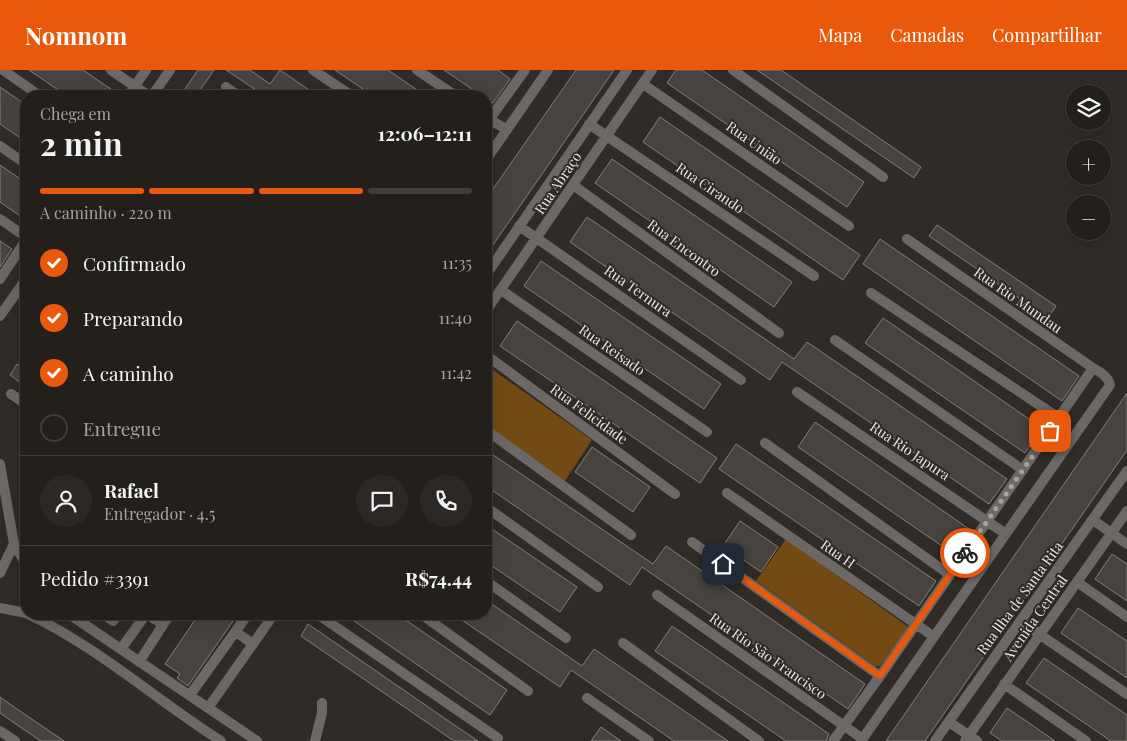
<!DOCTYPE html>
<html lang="pt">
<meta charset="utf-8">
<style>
:root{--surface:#23201c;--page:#2b2825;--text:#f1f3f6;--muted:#a3a3a3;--line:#403e3b;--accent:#ea580c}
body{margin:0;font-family:"Playfair Display",serif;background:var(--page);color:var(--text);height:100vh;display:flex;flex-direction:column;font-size:19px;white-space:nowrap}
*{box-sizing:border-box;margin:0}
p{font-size:16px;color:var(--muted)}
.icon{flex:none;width:28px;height:28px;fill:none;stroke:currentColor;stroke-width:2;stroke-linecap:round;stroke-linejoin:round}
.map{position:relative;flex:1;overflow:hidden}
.drawer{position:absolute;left:20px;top:20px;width:472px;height:530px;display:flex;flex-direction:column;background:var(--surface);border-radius:20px;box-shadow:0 5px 20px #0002,0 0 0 1px var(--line)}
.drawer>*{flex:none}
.fabs{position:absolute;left:1066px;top:15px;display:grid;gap:10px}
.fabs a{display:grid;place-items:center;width:45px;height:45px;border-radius:50%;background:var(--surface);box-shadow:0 5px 20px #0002,0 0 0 1px var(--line);font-size:25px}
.pin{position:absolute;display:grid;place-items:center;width:42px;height:42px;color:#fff;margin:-21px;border-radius:10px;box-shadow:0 2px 8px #0006}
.courier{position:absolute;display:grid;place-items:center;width:50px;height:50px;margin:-25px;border:4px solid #ea580c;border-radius:50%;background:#fff;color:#222;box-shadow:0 1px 6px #0007}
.overview em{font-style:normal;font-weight:700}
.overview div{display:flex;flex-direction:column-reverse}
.overview{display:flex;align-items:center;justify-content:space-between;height:85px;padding:0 20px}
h1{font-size:32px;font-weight:700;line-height:38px}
.bar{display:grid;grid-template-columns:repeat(4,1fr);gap:8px 5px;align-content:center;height:60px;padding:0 20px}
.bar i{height:6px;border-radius:4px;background:var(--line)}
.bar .selected{background:var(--accent)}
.bar p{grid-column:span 4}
.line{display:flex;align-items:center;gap:12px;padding:0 20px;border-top:1px solid var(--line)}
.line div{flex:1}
.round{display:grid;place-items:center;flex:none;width:52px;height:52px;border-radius:26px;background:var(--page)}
ol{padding:0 20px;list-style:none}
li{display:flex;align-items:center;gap:15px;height:55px}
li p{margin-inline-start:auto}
li .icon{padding:5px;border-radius:50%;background:var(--accent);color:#fff;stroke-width:4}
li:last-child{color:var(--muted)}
li i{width:28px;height:28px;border:2px solid var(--line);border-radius:50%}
header{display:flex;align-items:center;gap:30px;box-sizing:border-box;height:70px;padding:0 25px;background:var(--accent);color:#fff}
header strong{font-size:24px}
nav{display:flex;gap:28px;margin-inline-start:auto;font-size:18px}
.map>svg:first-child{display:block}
.green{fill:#734a14}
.building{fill:#47433e;stroke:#847f79}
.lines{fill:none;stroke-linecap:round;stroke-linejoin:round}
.minor{stroke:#6b6866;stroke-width:10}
.done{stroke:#a7a4a0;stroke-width:5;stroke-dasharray:0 9}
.route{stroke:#ea580c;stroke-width:6}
.labels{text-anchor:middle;stroke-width:4;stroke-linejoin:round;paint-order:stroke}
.street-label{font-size:14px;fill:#e8e5e2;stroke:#2f2b26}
</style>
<header>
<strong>Nomnom</strong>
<nav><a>Mapa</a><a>Camadas</a><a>Compartilhar</a></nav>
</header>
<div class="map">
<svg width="1127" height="671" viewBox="0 0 1127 671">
<rect width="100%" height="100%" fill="#2f2b26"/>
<path class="green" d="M486,295L592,370L564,412L486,358Z
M786,469L907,556V560L880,596H875L756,511Z"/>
<path class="building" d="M29,0H83L121,26H67Z
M198,0H214L196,26H180Z
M226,0H250L270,14L280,0L318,26H265Z
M335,0H388L426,26H373Z
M444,0H498L510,9L493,33L486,29V26H482Z
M576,0H614L486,185V129Z
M676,0H702L864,112L847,137L667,13Z
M757,0H781L921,97L914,108Z
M0,17L26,35V72L0,54Z
M660,47L860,185L843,210L643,72Z
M612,89L792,212L774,237L595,113Z
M0,95L26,113V150L0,132Z
M587,147L794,289L807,272L1007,409L989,434L782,292L770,310L570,172Z
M937,155L1056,236L1048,248L929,166Z
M880,169L1079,306L1062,331L863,194Z
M0,171L12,179L0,197Z
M541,191L721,314L704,339L524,216Z
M883,248L1042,358L1025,383L865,273Z
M517,251L717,388L700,413L500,276Z
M17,294L26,300V317L10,305Z
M1127,323V380L1009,550L925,671H886Z
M815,352L972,461L955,485L798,377Z
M736,374L936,511L919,536L719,399Z
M592,377L650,417L633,442L575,402Z
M486,380L653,494L666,476L865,614L848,639L642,497L630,515L486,416Z
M740,451L778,477L761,502L723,476Z
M486,455L577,517L560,542L486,492Z
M1112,484L1127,494V531L1095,509Z
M486,530L582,596L594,579L728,671H674L571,600L560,617L453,544H486Z
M1078,538L1127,571V608L1061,563Z
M199,544H238L188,616L177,608L180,604L165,594Z
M344,544H397L507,620L490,645Z
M308,554L447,650L478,671H454L422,649L301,566Z
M672,556L829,664L826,671H786L655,581Z
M1044,588L1127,645V671H1111L1026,613Z
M0,627L17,639L64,671H41L23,659L0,643Z
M1007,638L1029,653L1055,671H1002L990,663Z
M601,657L621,671H591Z"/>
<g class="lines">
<path class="minor" d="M3,0L40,26
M111,0L149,26
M313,0L352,26
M417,0L456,26
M733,0L883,107
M643,14L849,156
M226,17L239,26
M128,26L146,0
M152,26L170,0
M486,47L507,60
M486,54L525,0
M589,54L814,206
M0,76L26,94
M486,90L548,0
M573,115L779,263
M0,149L26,167
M519,156L741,310
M486,205L627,0
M0,209L26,170
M501,220L707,362
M871,223L1059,348
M486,241L652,0
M0,246L26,209
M835,270L1023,400
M486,285L675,424
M797,322L1006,464
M11,324L26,334
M486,360L631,465
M765,373L950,505
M0,394L14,474L26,494
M727,423L933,566
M486,437L598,517
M1093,450L1127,474
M692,472L880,606
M0,503L14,474
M486,511L566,568
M1077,512L1127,547
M657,525L863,669
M0,538L26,543
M28,544C98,577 156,630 221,671
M69,544L257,671
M103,544L113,551L118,544
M146,544L163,554
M317,544L498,668
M421,544L528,621
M1020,551L1127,624
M236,562L253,574
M623,573L759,671
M121,579L146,544
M139,592L170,544
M1004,614L1086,671
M190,625L248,544
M587,628L649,671
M208,638L274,544
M949,652L977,671
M0,661L15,671
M315,671L322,643V633
M833,671L880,606L1093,298
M861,671L1110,315C1108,306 1100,302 1093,298L907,169
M935,671L1127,401
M965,671L1127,441"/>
</g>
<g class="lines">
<path class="done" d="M965,483L1050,361"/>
<path class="route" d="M723,494L880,606L965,483"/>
</g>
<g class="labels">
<g class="street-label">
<text transform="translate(754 73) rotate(35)" y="5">Rua União</text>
<text transform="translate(558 113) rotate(-56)" y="5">Rua Abraço</text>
<text transform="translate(710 118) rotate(34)" y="5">Rua Cirando</text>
<text transform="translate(684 178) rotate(36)" y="5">Rua Encontro</text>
<text transform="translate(638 221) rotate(35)" y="5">Rua Ternura</text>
<text transform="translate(1018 230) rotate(35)" y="5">Rua Rio Mundau</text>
<text transform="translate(612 280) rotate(35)" y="5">Rua Reisado</text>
<text transform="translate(589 344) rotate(36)" y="5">Rua Felicidade</text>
<text transform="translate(910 381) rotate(34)" y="5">Rua Rio Japura</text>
<text transform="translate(838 484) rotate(35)" y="5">Rua H</text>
<text transform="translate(1020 528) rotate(-54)" y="5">Rua llha de Santa Rita</text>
<text transform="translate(1035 548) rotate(-55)" y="5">Avenida Central</text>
<text transform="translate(768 586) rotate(35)" y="5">Rua Rio São Francisco</text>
</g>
</g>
</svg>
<div class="fabs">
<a><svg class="icon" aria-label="layers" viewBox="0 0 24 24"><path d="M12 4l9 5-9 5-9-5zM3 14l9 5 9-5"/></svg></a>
<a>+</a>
<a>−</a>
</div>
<div class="pin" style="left:1050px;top:361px;background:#ea580c"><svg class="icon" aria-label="bag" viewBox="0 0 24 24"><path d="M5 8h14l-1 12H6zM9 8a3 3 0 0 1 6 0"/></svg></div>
<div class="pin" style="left:723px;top:494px;background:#1f2937"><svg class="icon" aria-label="home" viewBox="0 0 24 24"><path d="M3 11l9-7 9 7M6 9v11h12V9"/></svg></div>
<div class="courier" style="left:965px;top:483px"><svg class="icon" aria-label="bike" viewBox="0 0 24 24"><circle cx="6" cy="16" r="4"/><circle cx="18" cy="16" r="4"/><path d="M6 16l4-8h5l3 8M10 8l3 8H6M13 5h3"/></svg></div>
<section class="drawer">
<div class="overview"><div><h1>2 min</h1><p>Chega em</p></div><em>12:06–12:11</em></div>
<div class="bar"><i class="selected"></i><i class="selected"></i><i class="selected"></i><i></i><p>A caminho · 220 m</p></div>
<ol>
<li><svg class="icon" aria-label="check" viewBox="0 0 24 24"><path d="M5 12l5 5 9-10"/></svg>Confirmado<p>11:35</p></li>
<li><svg class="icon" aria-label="check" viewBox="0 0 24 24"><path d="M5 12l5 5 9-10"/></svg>Preparando<p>11:40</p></li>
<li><svg class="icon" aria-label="check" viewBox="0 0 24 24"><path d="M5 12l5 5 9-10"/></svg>A caminho<p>11:42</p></li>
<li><i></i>Entregue</li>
</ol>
<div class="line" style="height:90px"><a class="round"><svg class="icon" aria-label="person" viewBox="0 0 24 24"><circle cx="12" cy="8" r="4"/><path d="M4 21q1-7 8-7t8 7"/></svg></a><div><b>Rafael</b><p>Entregador · 4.5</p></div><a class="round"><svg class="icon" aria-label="chat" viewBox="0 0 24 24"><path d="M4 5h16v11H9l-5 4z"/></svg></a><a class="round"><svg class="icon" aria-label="phone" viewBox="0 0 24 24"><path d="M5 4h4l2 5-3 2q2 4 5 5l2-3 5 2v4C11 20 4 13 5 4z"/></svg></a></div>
<div class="line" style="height:65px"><div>Pedido #3391</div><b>R$74.44</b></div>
</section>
</div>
